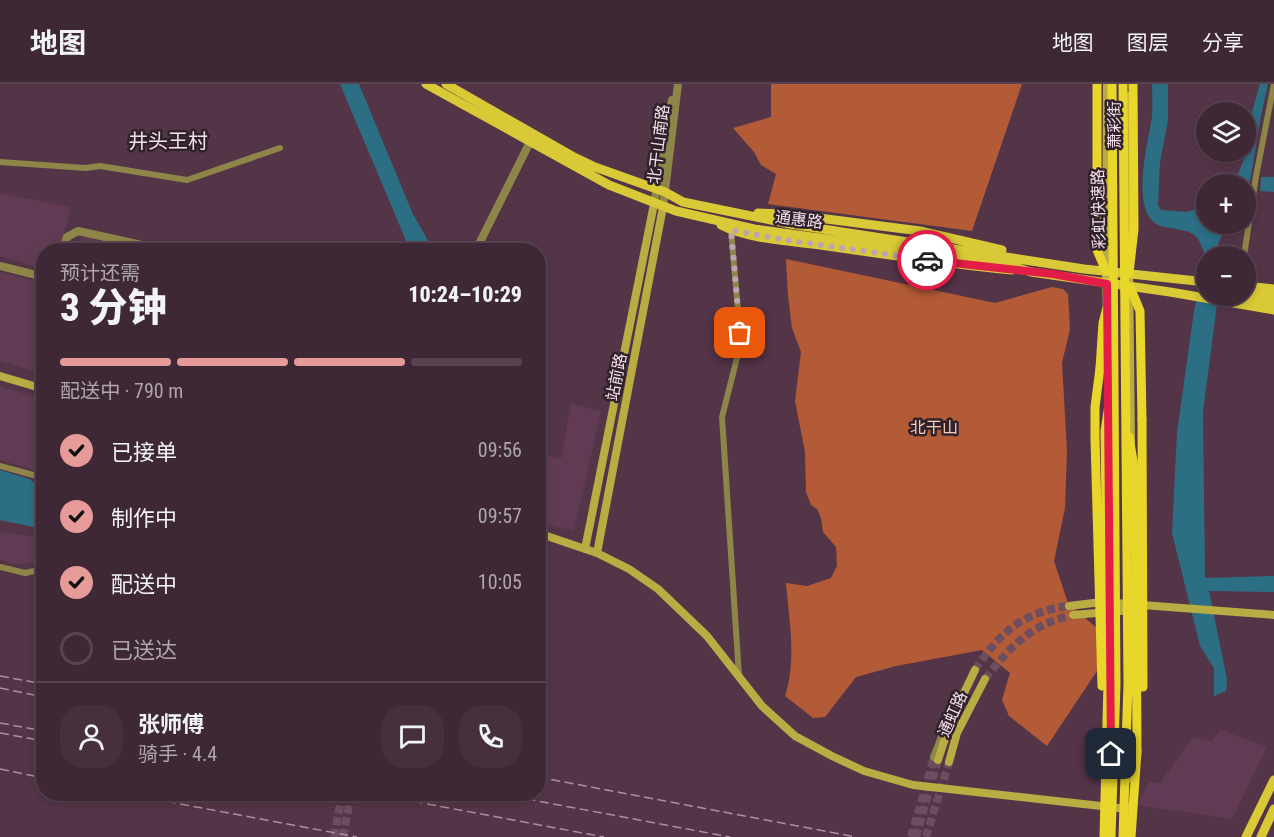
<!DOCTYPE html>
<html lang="zh">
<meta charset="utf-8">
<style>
:root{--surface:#3f2836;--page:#46303e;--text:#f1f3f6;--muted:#ada6ad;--line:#584451;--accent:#e69b98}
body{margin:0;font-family:"Roboto Condensed","Noto Sans SC",sans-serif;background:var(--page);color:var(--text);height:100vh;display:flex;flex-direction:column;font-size:22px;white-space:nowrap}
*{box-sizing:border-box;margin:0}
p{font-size:20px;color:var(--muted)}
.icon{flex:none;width:33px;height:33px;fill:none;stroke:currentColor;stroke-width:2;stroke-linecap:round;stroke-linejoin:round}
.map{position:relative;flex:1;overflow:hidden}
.drawer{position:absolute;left:36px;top:159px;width:510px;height:558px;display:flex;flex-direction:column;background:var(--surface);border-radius:24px;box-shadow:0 3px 9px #0003,0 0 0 2px var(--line)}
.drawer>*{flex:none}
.buttons{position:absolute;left:1196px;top:18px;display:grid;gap:12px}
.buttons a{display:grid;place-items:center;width:60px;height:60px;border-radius:50%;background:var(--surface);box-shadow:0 3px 9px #0003,0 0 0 2px var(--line);font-size:30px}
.pin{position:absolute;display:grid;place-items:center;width:51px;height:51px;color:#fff;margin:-26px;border-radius:12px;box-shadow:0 3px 9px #0006}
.courier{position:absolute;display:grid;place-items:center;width:60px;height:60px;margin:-30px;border:4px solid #e11d48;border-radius:50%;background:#fff;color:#222;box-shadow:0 2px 8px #0007}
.overview em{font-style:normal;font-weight:800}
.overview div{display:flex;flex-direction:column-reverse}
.overview{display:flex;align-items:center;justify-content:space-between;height:102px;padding:0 24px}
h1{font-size:39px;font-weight:800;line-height:45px}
.bar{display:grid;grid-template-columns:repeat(4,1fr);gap:9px 6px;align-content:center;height:72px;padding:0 24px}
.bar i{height:8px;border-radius:4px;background:var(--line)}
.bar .on{background:var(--accent)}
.bar p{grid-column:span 4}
.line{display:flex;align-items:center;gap:15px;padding:0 24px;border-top:2px solid var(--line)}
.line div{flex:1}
.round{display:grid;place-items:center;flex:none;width:63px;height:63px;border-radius:24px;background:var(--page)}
ol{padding:0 24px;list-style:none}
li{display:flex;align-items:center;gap:18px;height:66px}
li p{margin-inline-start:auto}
li .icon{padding:6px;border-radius:50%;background:var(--accent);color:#111;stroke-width:4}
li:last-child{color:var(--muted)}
li i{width:33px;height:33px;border:3px solid var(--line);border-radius:50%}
header{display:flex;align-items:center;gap:36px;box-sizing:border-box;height:84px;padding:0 30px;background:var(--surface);border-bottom:2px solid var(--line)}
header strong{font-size:28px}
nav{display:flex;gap:33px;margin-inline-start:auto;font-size:21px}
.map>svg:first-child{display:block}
.built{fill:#613b53}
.forest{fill:#b35b36}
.water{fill:#2c6f85}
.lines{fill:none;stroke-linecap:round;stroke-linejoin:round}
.tertiary-tunnel{stroke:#6c4e60;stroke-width:8;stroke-dasharray:8 4;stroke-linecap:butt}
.secondary-tunnel{stroke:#6c4e60;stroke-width:8;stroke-dasharray:8 4;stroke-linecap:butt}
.minor{stroke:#8d8648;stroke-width:6}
.tertiary{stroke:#8d8648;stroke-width:8}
.secondary{stroke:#b8ac43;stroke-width:8}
.primary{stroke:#d9c937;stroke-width:9}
.trunk{stroke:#e8d62b;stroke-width:9}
.rail{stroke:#aa90a0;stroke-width:1.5;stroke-dasharray:9 4.5;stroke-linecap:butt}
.trunk-bridge{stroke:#e8d62b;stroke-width:9}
.done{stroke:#bca4b2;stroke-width:6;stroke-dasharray:0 10.8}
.route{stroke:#e11d48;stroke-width:8}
.labels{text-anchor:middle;stroke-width:5;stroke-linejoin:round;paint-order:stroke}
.street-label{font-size:16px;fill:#f4dfeb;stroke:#30222a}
.park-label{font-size:16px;fill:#fdccb8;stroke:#30222a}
.quarter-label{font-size:20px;fill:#f4dfeb;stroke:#30222a}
</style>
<header>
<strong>地图</strong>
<nav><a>地图</a><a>图层</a><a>分享</a></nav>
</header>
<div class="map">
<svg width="1274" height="753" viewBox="0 0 1274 753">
<rect width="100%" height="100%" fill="#543548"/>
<path class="built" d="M0,109L71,123L60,166H44L43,185L0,172Z
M84,153L135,166H68L69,163Z
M0,188L43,199V290L0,277Z
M0,302L43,316V388L0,376Z
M571,320L601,327L574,447L538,438L539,369L561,375Z
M0,448L43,454V482L29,479L17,480L0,476Z
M1221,646L1267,663L1232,735L1137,721L1149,698L1160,699L1193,653L1211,657Z"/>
<path class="forest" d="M771,0H1022L972,147L768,120L776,90L761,81L754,68L733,44L771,33Z
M786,175L995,219L1052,203L1063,205L1068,210L1070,245L1062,279L1067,367L1065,424L1054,477L1068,519L1115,560L1047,662L1009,632L1002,616L1010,589L982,566L896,582L856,593L825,633L813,634L785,612C797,576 789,536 786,499L807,502L831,494L837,482L836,463L823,448L821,434L817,425L811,421L806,408L805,368L795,317L801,268L792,244L788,212Z"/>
<path class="water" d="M340,0H359L412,128L433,166H410Z
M1152,0H1168V36L1160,78L1158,121L1161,126L1187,128L1206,121V140H1227L1218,160L1219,172L1206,173C1196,148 1197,149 1171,144C1167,143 1161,143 1158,141C1129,126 1149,57 1152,32C1153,22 1152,11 1152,0Z
M1260,0H1268L1261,32L1245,127V100H1234L1247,68L1250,35Z
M1261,93H1274V108L1260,107Z
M1206,176V212H1218L1203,328L1205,494L1274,492V508L1209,507L1227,595L1226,607L1214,612V584L1200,562L1172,449L1177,349L1194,227Z
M0,386L29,395L43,405V445L0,436Z"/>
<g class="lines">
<path class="tertiary-tunnel" d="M911,753L934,673"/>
<path class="secondary-tunnel" d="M975,586C999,549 1024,527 1069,522
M985,595C1011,562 1031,540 1073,531
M334,753L342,710
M343,753L351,710
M916,753L938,676
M926,753L949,678"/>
<path class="minor" d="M0,78L86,84L100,82L187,96L280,64
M731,146L740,249L739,266L722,333L739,592
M1244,172L1256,92L1274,0
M0,382L44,394
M0,483L25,489L44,485"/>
<path class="tertiary" d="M654,120L672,16
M663,123L678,0
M62,166L67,153L78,147L164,166
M476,166L532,54
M0,182L44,193
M934,673L948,638"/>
<path class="secondary" d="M1107,0L1106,187L1109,320
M1129,12V155
M1129,183L1131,359
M0,292L44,305
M538,449L597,469L629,485L658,505L707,552L762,622L795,652L832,672L864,687L913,701L1128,725V723
M585,465L654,120
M597,469L663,123
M1069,522L1102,518L1274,531
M1073,531L1132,526
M938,676L951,636L975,586
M949,678L957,649L985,595
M1129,695L1131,651"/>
<path class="primary" d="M426,0L609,101L676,127L754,145L1001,179L1031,188L1170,208L1274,226
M446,0L572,72L595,83L665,108L683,118L790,140L1084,185L1206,198
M758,129L788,130L920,147L1002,166
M721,141C748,155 790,157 820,161C884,170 948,180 1012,186
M1245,202L1274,205
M1245,207L1274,212
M1233,213L1274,219
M1246,753L1274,696
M1261,753L1274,725"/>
<path class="trunk" d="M1097,0V166L1106,187
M1129,189L1134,145L1133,0
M1130,203L1140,227L1142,335
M1100,284L1103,239L1108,220
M1131,753L1137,668"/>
<path class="rail" d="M0,592L44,600
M0,604L44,613
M0,639L44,647
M0,649L44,657
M0,685L44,694
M538,693L856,753
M103,710L135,715
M127,710L357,753
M352,710L381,715
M374,710L604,753
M500,710L730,753"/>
<path class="trunk-bridge" d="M1100,284L1095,323V355L1102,602
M1142,335L1143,603
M1129,353L1133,377L1136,470L1137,668
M1104,753L1108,599L1105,347L1110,315
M1111,753L1116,600L1112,0
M1123,753L1128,600L1123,0"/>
</g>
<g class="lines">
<path class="done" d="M740,249L731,146L792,157L927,176"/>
<path class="route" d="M927,176L1053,190L1107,200L1111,670"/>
</g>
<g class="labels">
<g class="street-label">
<text transform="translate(1114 41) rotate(-90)" y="6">萧彩街</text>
<text transform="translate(658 60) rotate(-83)" y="6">北干山南路</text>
<text transform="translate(1098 125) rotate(-91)" y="6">彩虹快速路</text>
<text transform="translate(799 135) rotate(7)" y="6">通惠路</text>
<text transform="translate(616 293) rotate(-79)" y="6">站前路</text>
<text transform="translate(952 630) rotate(-66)" y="6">通虹路</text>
</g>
<g class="park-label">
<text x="934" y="349">北干山</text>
</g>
<g class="quarter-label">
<text x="168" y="64">井头王村</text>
</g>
</g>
</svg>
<div class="buttons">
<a><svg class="icon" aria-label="layers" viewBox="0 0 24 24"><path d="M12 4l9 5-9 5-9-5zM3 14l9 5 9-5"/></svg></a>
<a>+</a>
<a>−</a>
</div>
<div class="pin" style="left:740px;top:249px;background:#ea580c"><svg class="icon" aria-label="bag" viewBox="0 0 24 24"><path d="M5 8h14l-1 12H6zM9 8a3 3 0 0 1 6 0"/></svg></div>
<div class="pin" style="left:1111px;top:670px;background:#1f2937"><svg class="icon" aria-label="home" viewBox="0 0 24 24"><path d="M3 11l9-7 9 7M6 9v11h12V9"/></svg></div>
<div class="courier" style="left:927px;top:176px"><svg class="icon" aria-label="car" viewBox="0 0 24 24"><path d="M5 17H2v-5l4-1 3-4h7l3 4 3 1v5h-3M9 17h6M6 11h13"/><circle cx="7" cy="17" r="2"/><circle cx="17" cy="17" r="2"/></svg></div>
<section class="drawer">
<div class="overview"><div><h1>3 分钟</h1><p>预计还需</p></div><em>10:24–10:29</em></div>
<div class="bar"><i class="on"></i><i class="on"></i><i class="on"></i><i></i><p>配送中 · 790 m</p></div>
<ol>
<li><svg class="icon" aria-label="check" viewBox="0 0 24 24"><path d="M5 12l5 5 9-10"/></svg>已接单<p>09:56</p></li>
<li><svg class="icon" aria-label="check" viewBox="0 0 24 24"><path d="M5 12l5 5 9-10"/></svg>制作中<p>09:57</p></li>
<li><svg class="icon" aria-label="check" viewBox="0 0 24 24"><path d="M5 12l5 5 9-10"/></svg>配送中<p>10:05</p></li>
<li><i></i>已送达</li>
</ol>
<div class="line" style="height:108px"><a class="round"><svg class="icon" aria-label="person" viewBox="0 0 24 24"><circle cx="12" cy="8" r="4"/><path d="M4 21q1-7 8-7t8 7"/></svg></a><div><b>张师傅</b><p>骑手 · 4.4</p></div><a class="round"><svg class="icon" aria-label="chat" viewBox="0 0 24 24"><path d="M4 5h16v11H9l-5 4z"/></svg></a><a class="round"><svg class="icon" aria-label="phone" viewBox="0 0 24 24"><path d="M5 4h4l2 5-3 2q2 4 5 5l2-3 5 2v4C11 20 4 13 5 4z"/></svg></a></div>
</section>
</div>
